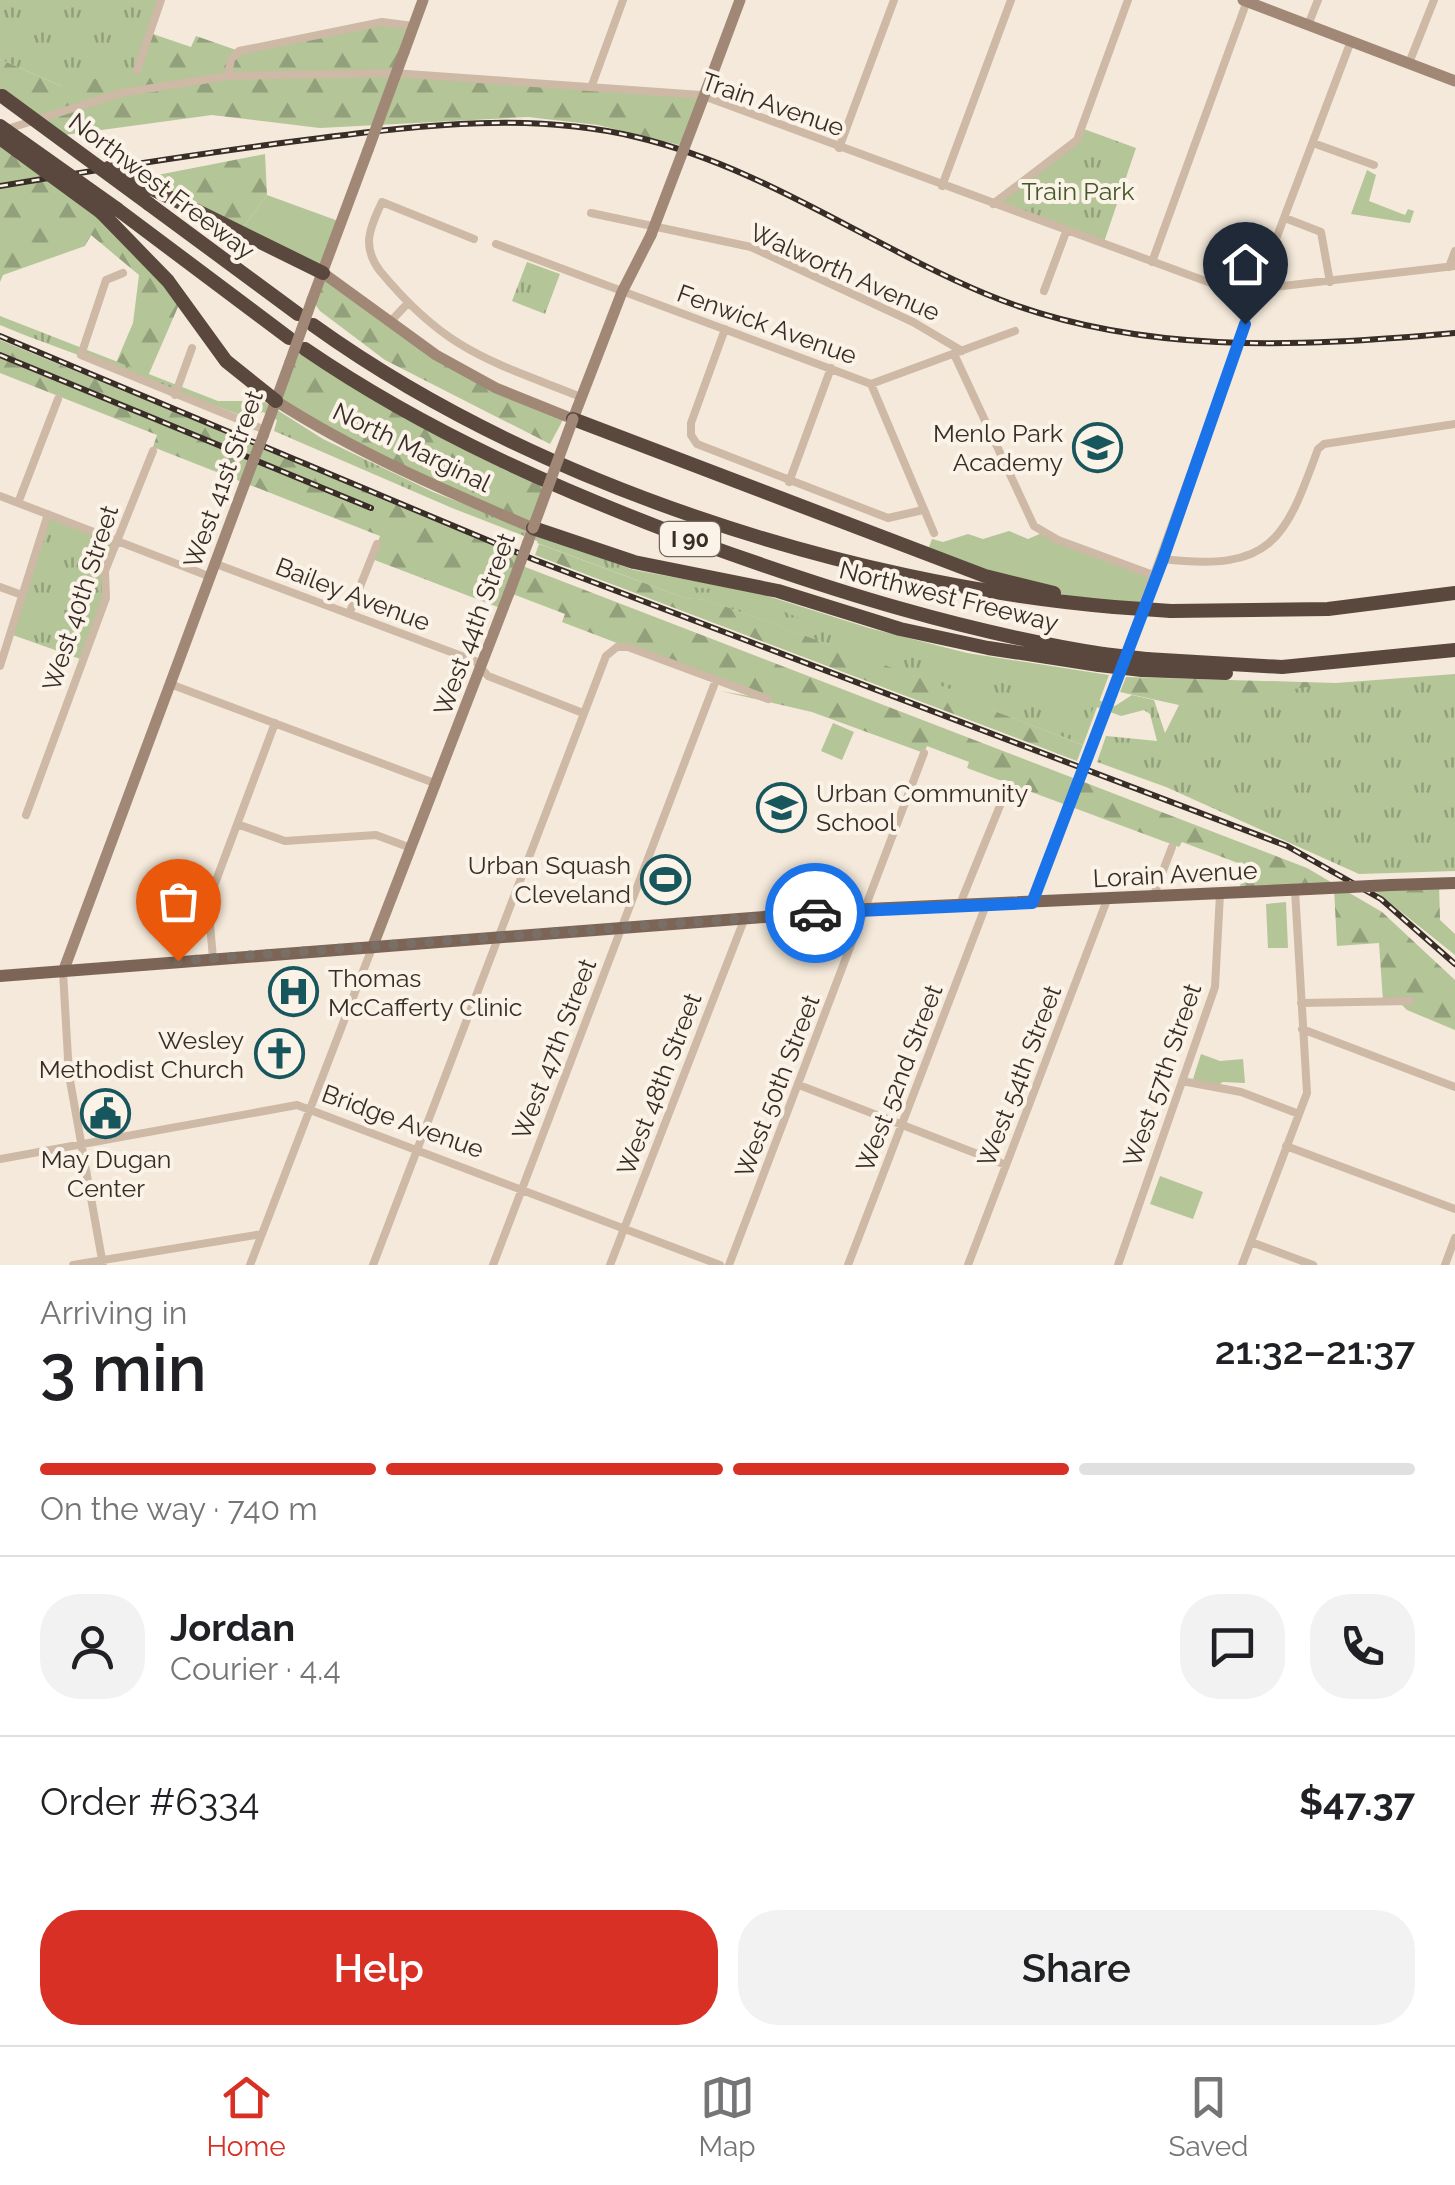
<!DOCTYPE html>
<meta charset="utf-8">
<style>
:root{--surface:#fff;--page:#f2f2f2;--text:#202124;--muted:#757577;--line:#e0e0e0;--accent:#d93025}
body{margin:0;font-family:Raleway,sans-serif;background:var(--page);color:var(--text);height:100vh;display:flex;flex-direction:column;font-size:38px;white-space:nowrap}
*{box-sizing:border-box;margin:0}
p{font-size:32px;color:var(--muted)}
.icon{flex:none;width:55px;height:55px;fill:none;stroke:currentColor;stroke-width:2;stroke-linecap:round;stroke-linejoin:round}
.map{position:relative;height:1265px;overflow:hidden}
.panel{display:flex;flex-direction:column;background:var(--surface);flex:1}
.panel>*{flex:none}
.pin{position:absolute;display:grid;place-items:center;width:85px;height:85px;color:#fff;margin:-102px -42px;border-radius:50% 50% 50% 0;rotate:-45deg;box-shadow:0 0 10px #0007}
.pin .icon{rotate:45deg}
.courier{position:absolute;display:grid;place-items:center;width:100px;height:100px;margin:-50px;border:8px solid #1a73e8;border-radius:50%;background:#fff;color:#222;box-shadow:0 2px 12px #0007}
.headline em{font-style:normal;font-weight:600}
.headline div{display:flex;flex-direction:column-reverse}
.headline{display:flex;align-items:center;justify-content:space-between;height:170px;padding:0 40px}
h1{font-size:65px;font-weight:600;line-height:75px}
.bar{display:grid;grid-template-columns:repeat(4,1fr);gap:15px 10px;align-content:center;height:120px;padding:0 40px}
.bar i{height:12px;border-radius:8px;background:var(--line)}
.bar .current{background:var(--accent)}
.bar p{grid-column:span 4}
.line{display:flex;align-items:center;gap:25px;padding:0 40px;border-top:2px solid var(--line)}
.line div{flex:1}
.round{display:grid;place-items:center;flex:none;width:105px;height:105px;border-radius:40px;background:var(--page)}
.cta{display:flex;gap:20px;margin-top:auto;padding:20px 40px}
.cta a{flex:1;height:115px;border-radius:40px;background:var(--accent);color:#fff;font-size:40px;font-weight:600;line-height:115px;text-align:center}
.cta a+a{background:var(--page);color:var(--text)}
.dock{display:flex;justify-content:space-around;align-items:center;height:140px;border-top:2px solid var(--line);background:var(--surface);font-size:28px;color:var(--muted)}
.dock a{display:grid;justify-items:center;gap:5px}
.dock .current{color:var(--accent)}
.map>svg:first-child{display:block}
.grass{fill:#b4c598}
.forest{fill:url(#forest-firs)}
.park{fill:url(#park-tufts)}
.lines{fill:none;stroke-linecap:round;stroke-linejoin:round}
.street{stroke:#cdb9a5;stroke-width:8}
.secondary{stroke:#a18876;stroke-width:11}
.primary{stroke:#7c6556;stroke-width:12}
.highway{stroke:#5a473d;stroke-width:14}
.rail-casing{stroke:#382d27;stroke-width:6}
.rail{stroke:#fbf3e7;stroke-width:2.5;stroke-dasharray:8;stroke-linecap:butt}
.street-bridge{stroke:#cdb9a5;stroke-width:8}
.secondary-bridge{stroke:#a18876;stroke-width:11}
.primary-bridge{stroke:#7c6556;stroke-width:12}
.highway-bridge{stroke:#5a473d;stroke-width:14}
.done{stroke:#7a6f66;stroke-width:10;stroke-dasharray:0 18}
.route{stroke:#1a73e8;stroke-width:12}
.labels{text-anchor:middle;stroke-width:8;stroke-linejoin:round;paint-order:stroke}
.shield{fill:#fbf3e7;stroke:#726861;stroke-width:2.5}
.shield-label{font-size:22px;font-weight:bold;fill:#382d27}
.street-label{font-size:25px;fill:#382d27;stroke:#fbf3e7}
.park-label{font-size:25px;fill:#455928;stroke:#fbf3e7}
.poi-label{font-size:25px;fill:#382d27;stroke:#fbf3e7;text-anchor:end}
</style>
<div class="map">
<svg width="1455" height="1265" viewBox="0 0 1455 1265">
<defs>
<pattern id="forest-firs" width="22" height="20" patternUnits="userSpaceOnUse" patternTransform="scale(2.5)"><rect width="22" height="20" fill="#b4c598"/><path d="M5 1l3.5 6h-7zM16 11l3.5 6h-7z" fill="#93a07c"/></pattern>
<pattern id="park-tufts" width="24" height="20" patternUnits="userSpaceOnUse" patternTransform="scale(2.5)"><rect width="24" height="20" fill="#b4c598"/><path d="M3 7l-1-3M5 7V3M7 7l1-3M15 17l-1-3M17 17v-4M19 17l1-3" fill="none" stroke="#93a07c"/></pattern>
</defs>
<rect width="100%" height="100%" fill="#f4e9da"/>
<path class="grass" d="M1367,170L1376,175L1369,201L1405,215L1408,209L1414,211L1410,223L1351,214Z
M267,195L341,222L323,273L239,233Z
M1009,531L1028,539L1042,533L1156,576L1143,609L1033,589L926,555L932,539L943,542L968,534L983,539Z
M541,534L629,569L755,592L869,628L967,653L1109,675L1083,745L987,708L988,703L708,600L685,598L537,543Z
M833,723L854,732L842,760L821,751Z
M1286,902L1288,948H1268L1266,904Z
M1201,1054L1220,1061L1243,1059L1245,1083L1223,1082L1215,1087L1193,1079Z
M1160,1176L1203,1192L1193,1219L1150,1204Z"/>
<path class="forest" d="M378,23L413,26L396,73L701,95L687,147L598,125L528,117L320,128L212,115L57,136L0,95V59L61,86L150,33L191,47L196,36L239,51Z
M0,138L76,193L181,300L145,383L113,370L133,323L139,275L91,235L85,246L3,275L0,282Z
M265,154L267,195L239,233L137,179Z
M323,273L436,355L565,416L550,444L385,360L320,311L312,300Z
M0,340L523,555L520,565L1307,868L1382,912L1455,980V1030L1407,1010L1398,1001H1383L1379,943L1337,946L1334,888L1238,893L1246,866L1182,842L1179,847L967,768L969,762L927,746L924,753L812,712L720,691L761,698L562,622L565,614L510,593L503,609L372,559L380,536L153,447L157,435L0,373Z
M297,343L549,484L533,528L401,471L276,401Z
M539,544L685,598L708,600L989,703L987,708L1083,745L1077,761L535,555Z
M1126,677L1336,683L1337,697L1179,705L1120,692Z
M1439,883L1440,920L1455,934V955L1370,887Z"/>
<path class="park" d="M0,0H161L137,70L61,86L0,59Z
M1081,128L1136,148L1103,245L993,204L1076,141Z
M527,262L560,274L545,314L512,301Z
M0,316L218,401H263L323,439L433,492L672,585L732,591L868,645L1051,697L1099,691L1098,700L1115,706L1132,695L1154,700L1165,733L1179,705L1336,683L1455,674V871L1359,874L1166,787L1097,762L1106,736L1157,741L1150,714L1144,710L1121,716L1094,706L1080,743L987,708L988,703L708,600L685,598L452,508L274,431L277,420L263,412L251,419L27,336L0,325Z
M48,514L116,541L105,571L106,598L83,660L10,634Z"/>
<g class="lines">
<path class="street" d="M1308,25L1318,0
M1409,63L1434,0
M137,70L161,0
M228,76L231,59L239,51L382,22L413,26
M592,85L623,0
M4,130L121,93L228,76L393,73L701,95L1219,286L1257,289L1455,266
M1313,143L1374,165
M839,148L894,0
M942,186L1011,0
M993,204L1077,140L1128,0
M591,213L751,247L913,322L962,351
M1285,218L1321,232L1330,282
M474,239L382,202C370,228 361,246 380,271C446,351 488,360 581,397
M496,244L871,384L934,533
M1152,262L1247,1
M1449,267L1455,251
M123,273L106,280L81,355L265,430
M1262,276L1351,41
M1044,291L1066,232
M390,322L408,303
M725,329L691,423V435L697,444L888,518L923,510
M954,354L1034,526L1058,540L1156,576
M871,384L1015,331
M175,395L192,348
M789,482L831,368
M0,496L211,577
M18,503L58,399
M1163,559C1272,572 1285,540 1318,449L1324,444L1455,424
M216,564L475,661L488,676L583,713
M0,587L22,595
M349,614L377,544
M0,666L48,514
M170,684L437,784
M1087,759L1206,431
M26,815L106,598L105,571L153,451
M237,824L285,841L376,835L411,848
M1153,897L1172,847
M1032,903L1069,806
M960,904L1008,786
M213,958L208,902L275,723
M63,972L69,1075L103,1265
M1301,1003L1410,1001
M1302,1029L1455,1087
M1182,1081L1241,1092L1299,1114
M799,1085L1006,1165
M1286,1146L1455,1209
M0,1159L297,1105L720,1265
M1251,1242L1313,1265
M73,1265L262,1234
M250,1265L372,948
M373,1265L606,656L617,647H628L768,699
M493,1265L716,680
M610,1265L744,920
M729,1265L924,753
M848,1265L986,905
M968,1265L1107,900
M1118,1265L1215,987L1220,894
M1242,1265L1307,1093L1295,890
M1445,1265L1455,1238"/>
<path class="secondary" d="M1243,0L1455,81
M404,52L423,0
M712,75L740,0
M323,273L436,355L496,388L573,419L622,292L651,235
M312,300L368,150
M276,401C357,453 444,490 533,528L528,542
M263,436L290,362
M372,948L509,593
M63,972L252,464"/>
<path class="primary" d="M1391,885L1455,883
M0,976L867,909L1309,889"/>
<path class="highway" d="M175,200L323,273
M149,204L298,314
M117,209L289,338
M101,212L168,281L226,361L276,401
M313,325C533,483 846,584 1114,607
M305,349C428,433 561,491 700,543C833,591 964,632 1103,654
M573,419L985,576L1054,593
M533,528L634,562L778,591L900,629L988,648L1099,665
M1171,611L1328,609L1455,593
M1146,659L1282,667L1455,650
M1142,670L1226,673"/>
<defs>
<path id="rail" d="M0,186C107,168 214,151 321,138C426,125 531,112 636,137C763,167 867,244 986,294C1135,356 1298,347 1455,333
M0,336L535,560L1287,846L1381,899L1455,964
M0,355L371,508"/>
</defs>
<use href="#rail" class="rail-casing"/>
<use href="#rail" class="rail"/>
<path class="street-bridge" d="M1206,431L1262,276
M1069,806L1087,759"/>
<path class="secondary-bridge" d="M368,150L404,52
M651,235L712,75
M290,362L312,300
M252,464L263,436
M533,528L573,419
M509,593L528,542"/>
<path class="primary-bridge" d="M1309,889L1391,885"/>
<path class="highway-bridge" d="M2,96L149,204
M0,126L117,209
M0,138L101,212
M108,168L175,200
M1114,607L1171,611
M1103,654L1146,659
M1099,665L1142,670"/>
</g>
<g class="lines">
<path class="done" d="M178,961L815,913"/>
<path class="route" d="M815,913L1032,903L1163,559L1245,324"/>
</g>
<defs>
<symbol id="school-ring" viewBox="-11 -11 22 22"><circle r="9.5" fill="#fbf3e7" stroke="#18565e" stroke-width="1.5"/><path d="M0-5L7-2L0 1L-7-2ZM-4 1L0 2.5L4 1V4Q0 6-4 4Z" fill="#18565e"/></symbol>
<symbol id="stadium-ring" viewBox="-11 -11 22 22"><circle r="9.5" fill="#fbf3e7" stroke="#18565e" stroke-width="1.5"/><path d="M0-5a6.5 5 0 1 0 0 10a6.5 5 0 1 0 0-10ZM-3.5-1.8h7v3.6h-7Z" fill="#18565e"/></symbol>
<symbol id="hospital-ring" viewBox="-11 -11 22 22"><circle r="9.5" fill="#fbf3e7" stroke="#18565e" stroke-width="1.5"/><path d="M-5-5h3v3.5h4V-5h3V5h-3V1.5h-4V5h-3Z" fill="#18565e"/></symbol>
<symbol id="church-ring" viewBox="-11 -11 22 22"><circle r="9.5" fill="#fbf3e7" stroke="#18565e" stroke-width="1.5"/><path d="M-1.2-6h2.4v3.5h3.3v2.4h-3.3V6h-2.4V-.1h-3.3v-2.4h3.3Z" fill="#18565e"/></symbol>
<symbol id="civic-ring" viewBox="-11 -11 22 22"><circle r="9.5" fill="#fbf3e7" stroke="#18565e" stroke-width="1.5"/><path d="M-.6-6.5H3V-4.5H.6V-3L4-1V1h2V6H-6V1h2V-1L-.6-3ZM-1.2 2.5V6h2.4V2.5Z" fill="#18565e"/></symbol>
</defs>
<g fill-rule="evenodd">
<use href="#school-ring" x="1070" y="420" width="55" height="55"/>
<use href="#school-ring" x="754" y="780" width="55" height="55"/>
<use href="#stadium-ring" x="638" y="852" width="55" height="55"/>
<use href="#hospital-ring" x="266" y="964" width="55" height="55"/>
<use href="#church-ring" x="252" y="1026" width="55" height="55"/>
<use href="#civic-ring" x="78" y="1086" width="55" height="55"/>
</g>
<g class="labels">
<rect class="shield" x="660" y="522" width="60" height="34" rx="8"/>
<g class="shield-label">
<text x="690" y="547">I 90</text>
</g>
<g class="street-label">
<text transform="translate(773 104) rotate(19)" y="9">Train Avenue</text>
<text transform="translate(162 186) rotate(37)" y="9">Northwest Freeway</text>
<text transform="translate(845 272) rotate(24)" y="9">Walworth Avenue</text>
<text transform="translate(767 324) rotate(20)" y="9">Fenwick Avenue</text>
<text transform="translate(412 447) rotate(26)" y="9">North Marginal</text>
<text transform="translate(223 479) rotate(-70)" y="9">West 41st Street</text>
<text transform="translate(353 594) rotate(21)" y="9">Bailey Avenue</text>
<text transform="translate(949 596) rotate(14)" y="9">Northwest Freeway</text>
<text transform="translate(80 598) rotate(-72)" y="9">West 40th Street</text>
<text transform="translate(474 624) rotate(-70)" y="9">West 44th Street</text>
<text transform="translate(1175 874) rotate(-3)" y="9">Lorain Avenue</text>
<text transform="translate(554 1049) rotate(-69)" y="9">West 47th Street</text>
<text transform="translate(1162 1075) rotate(-71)" y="9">West 57th Street</text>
<text transform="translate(1019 1076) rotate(-69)" y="9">West 54th Street</text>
<text transform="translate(899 1078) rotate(-69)" y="9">West 52nd Street</text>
<text transform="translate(659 1084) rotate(-69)" y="9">West 48th Street</text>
<text transform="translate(777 1086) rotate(-69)" y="9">West 50th Street</text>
<text transform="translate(403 1121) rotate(20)" y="9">Bridge Avenue</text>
</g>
<g class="park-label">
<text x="1078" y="200">Train Park</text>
</g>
<g class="poi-label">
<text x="1063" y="442">Menlo Park<tspan x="1063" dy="29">Academy</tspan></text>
<text x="816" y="802" text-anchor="start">Urban Community<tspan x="816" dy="29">School</tspan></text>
<text x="631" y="874">Urban Squash<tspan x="631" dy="29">Cleveland</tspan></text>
<text x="328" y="987" text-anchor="start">Thomas<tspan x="328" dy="29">McCafferty Clinic</tspan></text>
<text x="244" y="1049">Wesley<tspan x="244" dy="29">Methodist Church</tspan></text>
<text x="106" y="1168" text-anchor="middle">May Dugan<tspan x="106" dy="29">Center</tspan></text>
</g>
</g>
</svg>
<div class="pin" style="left:178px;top:961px;background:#ea580c"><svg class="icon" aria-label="bag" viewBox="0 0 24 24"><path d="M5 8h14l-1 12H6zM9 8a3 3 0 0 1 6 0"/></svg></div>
<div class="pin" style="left:1245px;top:324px;background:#1f2937"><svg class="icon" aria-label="home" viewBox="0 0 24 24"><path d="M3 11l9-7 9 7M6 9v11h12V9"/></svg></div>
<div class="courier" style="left:815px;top:913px"><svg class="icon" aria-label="car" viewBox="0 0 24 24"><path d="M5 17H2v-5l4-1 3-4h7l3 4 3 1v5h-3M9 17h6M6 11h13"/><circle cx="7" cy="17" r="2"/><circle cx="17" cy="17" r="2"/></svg></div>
</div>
<section class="panel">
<div class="headline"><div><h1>3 min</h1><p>Arriving in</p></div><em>21:32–21:37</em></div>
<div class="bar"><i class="current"></i><i class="current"></i><i class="current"></i><i></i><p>On the way · 740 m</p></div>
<div class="line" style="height:180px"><a class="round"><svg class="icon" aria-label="person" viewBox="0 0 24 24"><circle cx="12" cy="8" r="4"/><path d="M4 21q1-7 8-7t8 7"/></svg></a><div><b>Jordan</b><p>Courier · 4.4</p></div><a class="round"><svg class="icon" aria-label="chat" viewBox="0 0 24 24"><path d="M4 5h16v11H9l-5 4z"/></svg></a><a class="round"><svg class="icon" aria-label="phone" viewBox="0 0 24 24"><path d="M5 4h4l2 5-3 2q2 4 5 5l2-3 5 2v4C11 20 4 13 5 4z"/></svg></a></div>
<div class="line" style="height:130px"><div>Order #6334</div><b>$47.37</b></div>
<div class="cta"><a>Help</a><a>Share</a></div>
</section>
<nav class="dock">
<a class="current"><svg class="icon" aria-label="home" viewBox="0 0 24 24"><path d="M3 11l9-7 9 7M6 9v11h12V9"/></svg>Home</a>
<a><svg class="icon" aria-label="map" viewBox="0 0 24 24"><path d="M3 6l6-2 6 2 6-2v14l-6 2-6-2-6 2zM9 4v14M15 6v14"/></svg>Map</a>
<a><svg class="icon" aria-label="saved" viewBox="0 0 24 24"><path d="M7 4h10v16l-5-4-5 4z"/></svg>Saved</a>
</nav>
